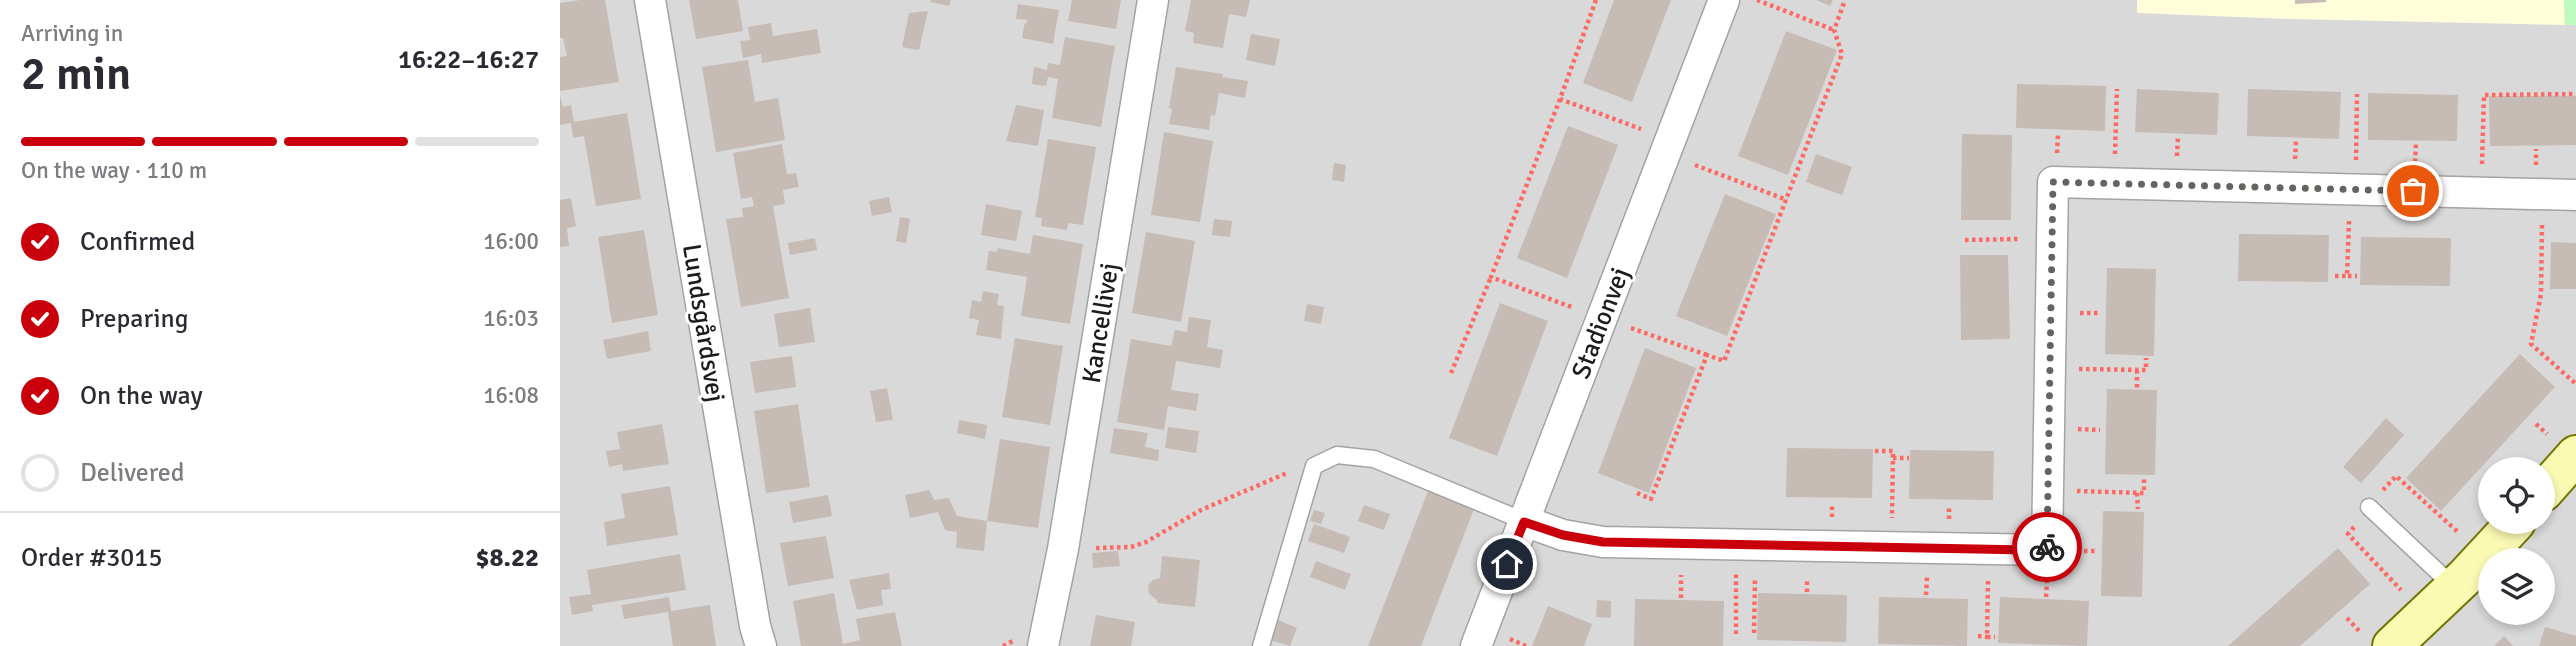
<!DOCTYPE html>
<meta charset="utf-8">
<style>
:root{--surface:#fff;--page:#f2f2f3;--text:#2b2b33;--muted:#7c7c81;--line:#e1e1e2;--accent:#c9000c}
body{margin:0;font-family:Signika,sans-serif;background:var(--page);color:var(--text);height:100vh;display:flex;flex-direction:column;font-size:26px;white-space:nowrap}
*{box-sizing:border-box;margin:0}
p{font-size:23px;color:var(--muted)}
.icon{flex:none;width:38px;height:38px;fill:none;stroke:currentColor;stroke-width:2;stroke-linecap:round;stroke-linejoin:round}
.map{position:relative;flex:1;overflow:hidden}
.panel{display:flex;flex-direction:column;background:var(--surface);width:560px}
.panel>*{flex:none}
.fabs{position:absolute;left:1918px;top:457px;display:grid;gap:14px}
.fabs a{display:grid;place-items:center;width:77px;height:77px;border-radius:50%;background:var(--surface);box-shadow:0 4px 10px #0003;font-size:35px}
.pin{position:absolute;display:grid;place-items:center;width:60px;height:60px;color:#fff;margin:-30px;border:4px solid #fff;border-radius:50%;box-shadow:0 2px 7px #0007}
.courier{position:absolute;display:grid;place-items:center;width:70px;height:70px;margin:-35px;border:5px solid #c9000c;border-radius:50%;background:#fff;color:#222;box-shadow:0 2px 9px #0007}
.head em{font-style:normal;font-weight:600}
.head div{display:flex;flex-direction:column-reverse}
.head{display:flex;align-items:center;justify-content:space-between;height:119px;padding:0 21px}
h1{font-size:46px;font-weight:600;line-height:52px}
.bar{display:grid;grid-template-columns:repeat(4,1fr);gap:10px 7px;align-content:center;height:84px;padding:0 21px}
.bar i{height:9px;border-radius:5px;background:var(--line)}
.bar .current{background:var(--accent)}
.bar p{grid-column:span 4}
.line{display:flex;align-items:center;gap:18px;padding:0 21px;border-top:2px solid var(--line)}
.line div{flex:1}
ol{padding:0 21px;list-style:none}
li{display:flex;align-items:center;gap:21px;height:77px}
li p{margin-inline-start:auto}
li .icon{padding:7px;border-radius:50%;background:var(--accent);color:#fff;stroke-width:4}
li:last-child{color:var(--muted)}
li i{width:38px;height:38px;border:4px solid var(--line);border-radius:50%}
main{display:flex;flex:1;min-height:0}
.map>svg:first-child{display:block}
.residential{fill:#dad9d9;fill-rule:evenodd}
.education{fill:#fffdda}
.park{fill:#bcfbbd}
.building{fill:#c6bbb5}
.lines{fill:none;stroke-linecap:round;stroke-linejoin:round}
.lane-casing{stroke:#a3a3a3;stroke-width:19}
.street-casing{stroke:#a3a3a3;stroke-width:33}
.secondary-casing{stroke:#707502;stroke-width:42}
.path{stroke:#fd6a63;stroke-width:4.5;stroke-dasharray:3.5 3.5;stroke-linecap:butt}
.lane{stroke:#fff;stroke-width:16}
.street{stroke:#fff;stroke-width:30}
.secondary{stroke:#fbfab3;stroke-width:38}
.done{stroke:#666461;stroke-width:7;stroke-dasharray:0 12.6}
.route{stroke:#c9000c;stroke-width:9}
.labels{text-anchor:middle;stroke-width:6;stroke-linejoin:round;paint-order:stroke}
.street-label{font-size:26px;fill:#1c1c1c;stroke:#fff}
</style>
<main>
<section class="panel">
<div class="head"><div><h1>2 min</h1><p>Arriving in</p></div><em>16:22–16:27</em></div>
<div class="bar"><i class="current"></i><i class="current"></i><i class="current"></i><i></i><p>On the way · 110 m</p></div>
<ol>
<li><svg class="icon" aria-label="check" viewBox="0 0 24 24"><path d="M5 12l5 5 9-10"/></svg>Confirmed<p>16:00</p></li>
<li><svg class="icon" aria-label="check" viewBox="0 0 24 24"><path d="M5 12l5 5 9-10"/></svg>Preparing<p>16:03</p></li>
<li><svg class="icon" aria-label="check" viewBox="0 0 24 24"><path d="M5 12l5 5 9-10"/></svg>On the way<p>16:08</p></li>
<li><i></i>Delivered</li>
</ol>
<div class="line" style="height:91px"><div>Order #3015</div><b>$8.22</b></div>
</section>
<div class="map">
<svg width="2016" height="646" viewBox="0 0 2016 646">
<rect width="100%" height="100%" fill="#eee9e2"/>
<path class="residential" d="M0,0H2004L2005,25H2016V646H0ZM1930,469H1983V522H1930ZM1930,560H1983V612H1930Z"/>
<path class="education" d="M1577,0H2004L2005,25L1730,19L1577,13Z"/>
<path class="park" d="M2004,0H2016V25H2005Z"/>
<path class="building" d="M20,0H45L59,82L0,91V57L7,56L3,38H0V3Z
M129,0H178L183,31L136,39Z
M371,0H391L389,6L371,2Z
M512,0H561L556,29L508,21Z
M631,0H690L686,17L669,14L663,48L633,43L634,33L625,31Z
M1054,0H1111L1072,102L1023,83Z
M1256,0H1273L1270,6Z
M1735,0H1766V2L1735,4Z
M458,4L499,10L493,44L462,38L465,22L467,24V20L456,19Z
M368,11L359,50L342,47L349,13Z
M211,23L213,36L257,29L261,53L202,63L201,54L183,58L180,41L190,40L188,27Z
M1226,31L1277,50L1228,175L1178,156Z
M691,34L720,39L715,66L686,60Z
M505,37L555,46L541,127L492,118L498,79L488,77L486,86L472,84L474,67L487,70L488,63L500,65Z
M188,60L195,102L218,98L225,140L156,152L142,67Z
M616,67L663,74L662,77L688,81L685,98L659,93L655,116L651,115L649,130L609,124L612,109L609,108Z
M1457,84L1546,86L1545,131L1456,128Z
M1577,89L1659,93L1657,135L1575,132Z
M1688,89L1781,92L1779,139L1687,136Z
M1808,93L1898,95L1897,141L1808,140Z
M0,96L3,107L11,105L14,122L67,113L81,199L36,206L24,136L13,138L11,123L0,125Z
M1929,96H2016V145L1930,146Z
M456,105L484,110L478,146L446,141Z
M1008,126L1058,145L1007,278L957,258Z
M604,132L653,141L640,222L591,215Z
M1402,134L1452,135L1451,220H1401Z
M488,139L536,147L523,225L508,223L507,230L481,226L482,218L475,217Z
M222,144L227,174L236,173L239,187L223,190L225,204L213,206L229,298L181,307L166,219L183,217L182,208L194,206L192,197L181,199L173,153Z
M1256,154L1292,167L1282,195L1246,182Z
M774,163L786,165L784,182L772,180Z
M1165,194L1216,214L1167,336L1116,316Z
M329,197L332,212L312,216L309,201Z
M11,198L16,226L7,228L9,246L0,247V200Z
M426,204L462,211L456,241L421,235Z
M340,217L350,219L346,243L336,241Z
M654,219L672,221L670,237L652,235Z
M84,230L98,315L52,323L38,237Z
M586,232L635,241L621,322L572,313Z
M1679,234L1769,235L1768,282L1678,281Z
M473,235L523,244L510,324L461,316L467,277L426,270L429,251L437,252L438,248L470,254Z
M1801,237L1891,238L1890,286L1800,285Z
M255,238L257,250L230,255L228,243Z
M1991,242L2016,243V289H1990Z
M1400,255H1448L1450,339L1401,340Z
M1547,268L1596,269L1594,356L1545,354Z
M423,291L439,294L437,305L444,306L441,339L416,335L419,320L409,318L412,300L421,302Z
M940,303L988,321L937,456L889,438Z
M747,304L764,307L761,324L744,321Z
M250,308L255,342L219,347L214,314Z
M629,317L651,320L647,347L663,350L660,368L616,361L611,390L639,394L636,411L608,406L604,430L557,422L571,339L611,346L615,330L627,332Z
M88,331L91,351L47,359L43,340Z
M455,338L503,346L490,425L442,417Z
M1085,348L1136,368L1089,493L1038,473Z
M1960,354L1995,387L1881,511L1846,478Z
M232,356L236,387L195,393L190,362Z
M327,388L333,420L316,422L310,391Z
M1547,389L1597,390L1595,475L1545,474Z
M238,404L250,487L206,493L194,411Z
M1826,418L1844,435L1801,483L1783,467Z
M399,420L427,425L425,439L397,433Z
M102,424L109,464L63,471L62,464L49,467L46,451L60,449L57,432Z
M608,427L639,431L636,453L605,448Z
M554,428L588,433L585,447L599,450L598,461L550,453Z
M440,439L490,447L478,528L427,521Z
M1227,448L1313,449L1312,498L1226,497Z
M1350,450L1434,451L1433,500L1349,499Z
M110,486L118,535L47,546L44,522L65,518L61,494Z
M369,490L374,500L389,498L397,516L427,521L424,551L396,548L397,532L385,530L378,512L350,518L345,495Z
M868,491L914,509L861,646H808Z
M268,495L272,516L233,523L229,502Z
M804,505L830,514L824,530L798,521Z
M754,510L765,513L761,524L750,521Z
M1543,511L1584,512L1582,597L1541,596Z
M754,524L790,537L784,553L748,541Z
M266,536L274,578L228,586L220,543Z
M1778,548L1810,584L1740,646H1668Z
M558,551L560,566L533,568L532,553Z
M120,554L126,590L32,605L33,611L12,615L9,597L31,594L27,570Z
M602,556L640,560L635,607L597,603V600L589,594L588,585L593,580L600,578Z
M756,561L791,574L785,590L750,577Z
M329,573L331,589L321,590L323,605L297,610L289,580Z
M274,593L283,644L300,640L296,619L335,612L342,646H241L233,601Z
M1198,593L1287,595L1286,642L1197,640Z
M109,597L111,611L150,605L156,646H113L108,612L64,619L61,605Z
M1319,597L1408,599L1407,646L1318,644Z
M1440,597L1529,601L1527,646L1438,643Z
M1075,599L1164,601L1163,646H1074Z
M1037,600L1051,601V618L1036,617Z
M988,606L1032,624L1024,646H972Z
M536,615L575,622L571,646H530Z
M718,620L737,628L730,646L710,640Z
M1985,627L2016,636V646H1979Z
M1944,636L1953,646H1934Z"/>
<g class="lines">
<defs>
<path id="lane" d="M1809,507L1894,587
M701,646L754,466L777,455L814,459L964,521"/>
<path id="street" d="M90,0L195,626L201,646
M964,521L1003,535L1043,542L1487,550L1493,182L2016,195
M483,646L503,549L593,0
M916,646L1164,0"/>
<path id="secondary" d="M1983,492L2016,455
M1832,646L1906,576L1956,522"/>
</defs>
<use href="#lane" class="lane-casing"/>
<use href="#street" class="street-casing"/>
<use href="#secondary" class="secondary-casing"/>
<path class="path" d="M1036,0L1000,99L1081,129
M1197,0L1274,30
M1000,99L931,277L1014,308
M1497,153L1498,134
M1555,154L1557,89
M1617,156L1618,137
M1735,159L1736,140
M1796,160L1797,94
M1855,162L1856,143
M1922,164L1924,95L2016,94
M1135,165L1227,200
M1976,165V149
M1789,221L1787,276H1797
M1982,225L1981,294L1971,344L2016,384
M1405,240L1460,239
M1775,276H1787
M1520,313H1541
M1071,328L1147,355
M1519,369L1586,370V358
M1577,370V388
M891,373L931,277
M1976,424L1987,434
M1518,429L1540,430
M1315,451H1333L1332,518
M1333,458H1349
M1921,484L1930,492
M1823,490L1836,476L1898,532
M1517,491L1584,493V477
M1077,493L1091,499L1147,355L1164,361L1282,54L1274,30L1285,0
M1577,493L1578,509
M1272,517V504
M1389,519V505
M1794,527L1788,534L1841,590
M536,548L571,547L586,542L641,510L727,473
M1517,551H1537
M1428,581L1427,637H1435
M1247,592V578
M1366,595L1367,577
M1486,597L1487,581
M1121,598V575
M1787,618L1801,633
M1194,633L1195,577
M1176,634V573
M1418,636L1427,637
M950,639L966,646
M443,646L453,641"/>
<use href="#lane" class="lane"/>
<use href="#street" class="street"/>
<use href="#secondary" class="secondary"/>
</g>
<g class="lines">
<path class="done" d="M1487,547L1493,182L1853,191"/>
<path class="route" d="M947,564L964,522L1003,535L1043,542L1468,550H1487V547"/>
</g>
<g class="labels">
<g class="street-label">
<text transform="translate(144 323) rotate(81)" y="9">Lundsgårdsvej</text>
<text transform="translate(540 323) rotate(-81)" y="9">Kancellivej</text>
<text transform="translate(1040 323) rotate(-69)" y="9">Stadionvej</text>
</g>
</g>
</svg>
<div class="fabs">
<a><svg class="icon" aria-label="locate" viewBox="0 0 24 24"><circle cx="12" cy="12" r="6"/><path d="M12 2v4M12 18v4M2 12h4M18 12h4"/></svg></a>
<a><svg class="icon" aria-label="layers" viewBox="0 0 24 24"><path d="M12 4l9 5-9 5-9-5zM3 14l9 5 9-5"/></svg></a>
</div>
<div class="pin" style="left:1853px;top:191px;background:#ea580c"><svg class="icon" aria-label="bag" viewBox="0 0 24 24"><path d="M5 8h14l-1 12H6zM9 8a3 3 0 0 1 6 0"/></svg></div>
<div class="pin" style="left:947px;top:564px;background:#1f2937"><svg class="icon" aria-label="home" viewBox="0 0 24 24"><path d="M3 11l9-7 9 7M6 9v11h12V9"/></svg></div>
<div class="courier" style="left:1487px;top:547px"><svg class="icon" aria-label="bike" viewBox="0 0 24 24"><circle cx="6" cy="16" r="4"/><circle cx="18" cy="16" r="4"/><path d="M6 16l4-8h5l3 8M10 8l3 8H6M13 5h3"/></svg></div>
</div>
</main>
